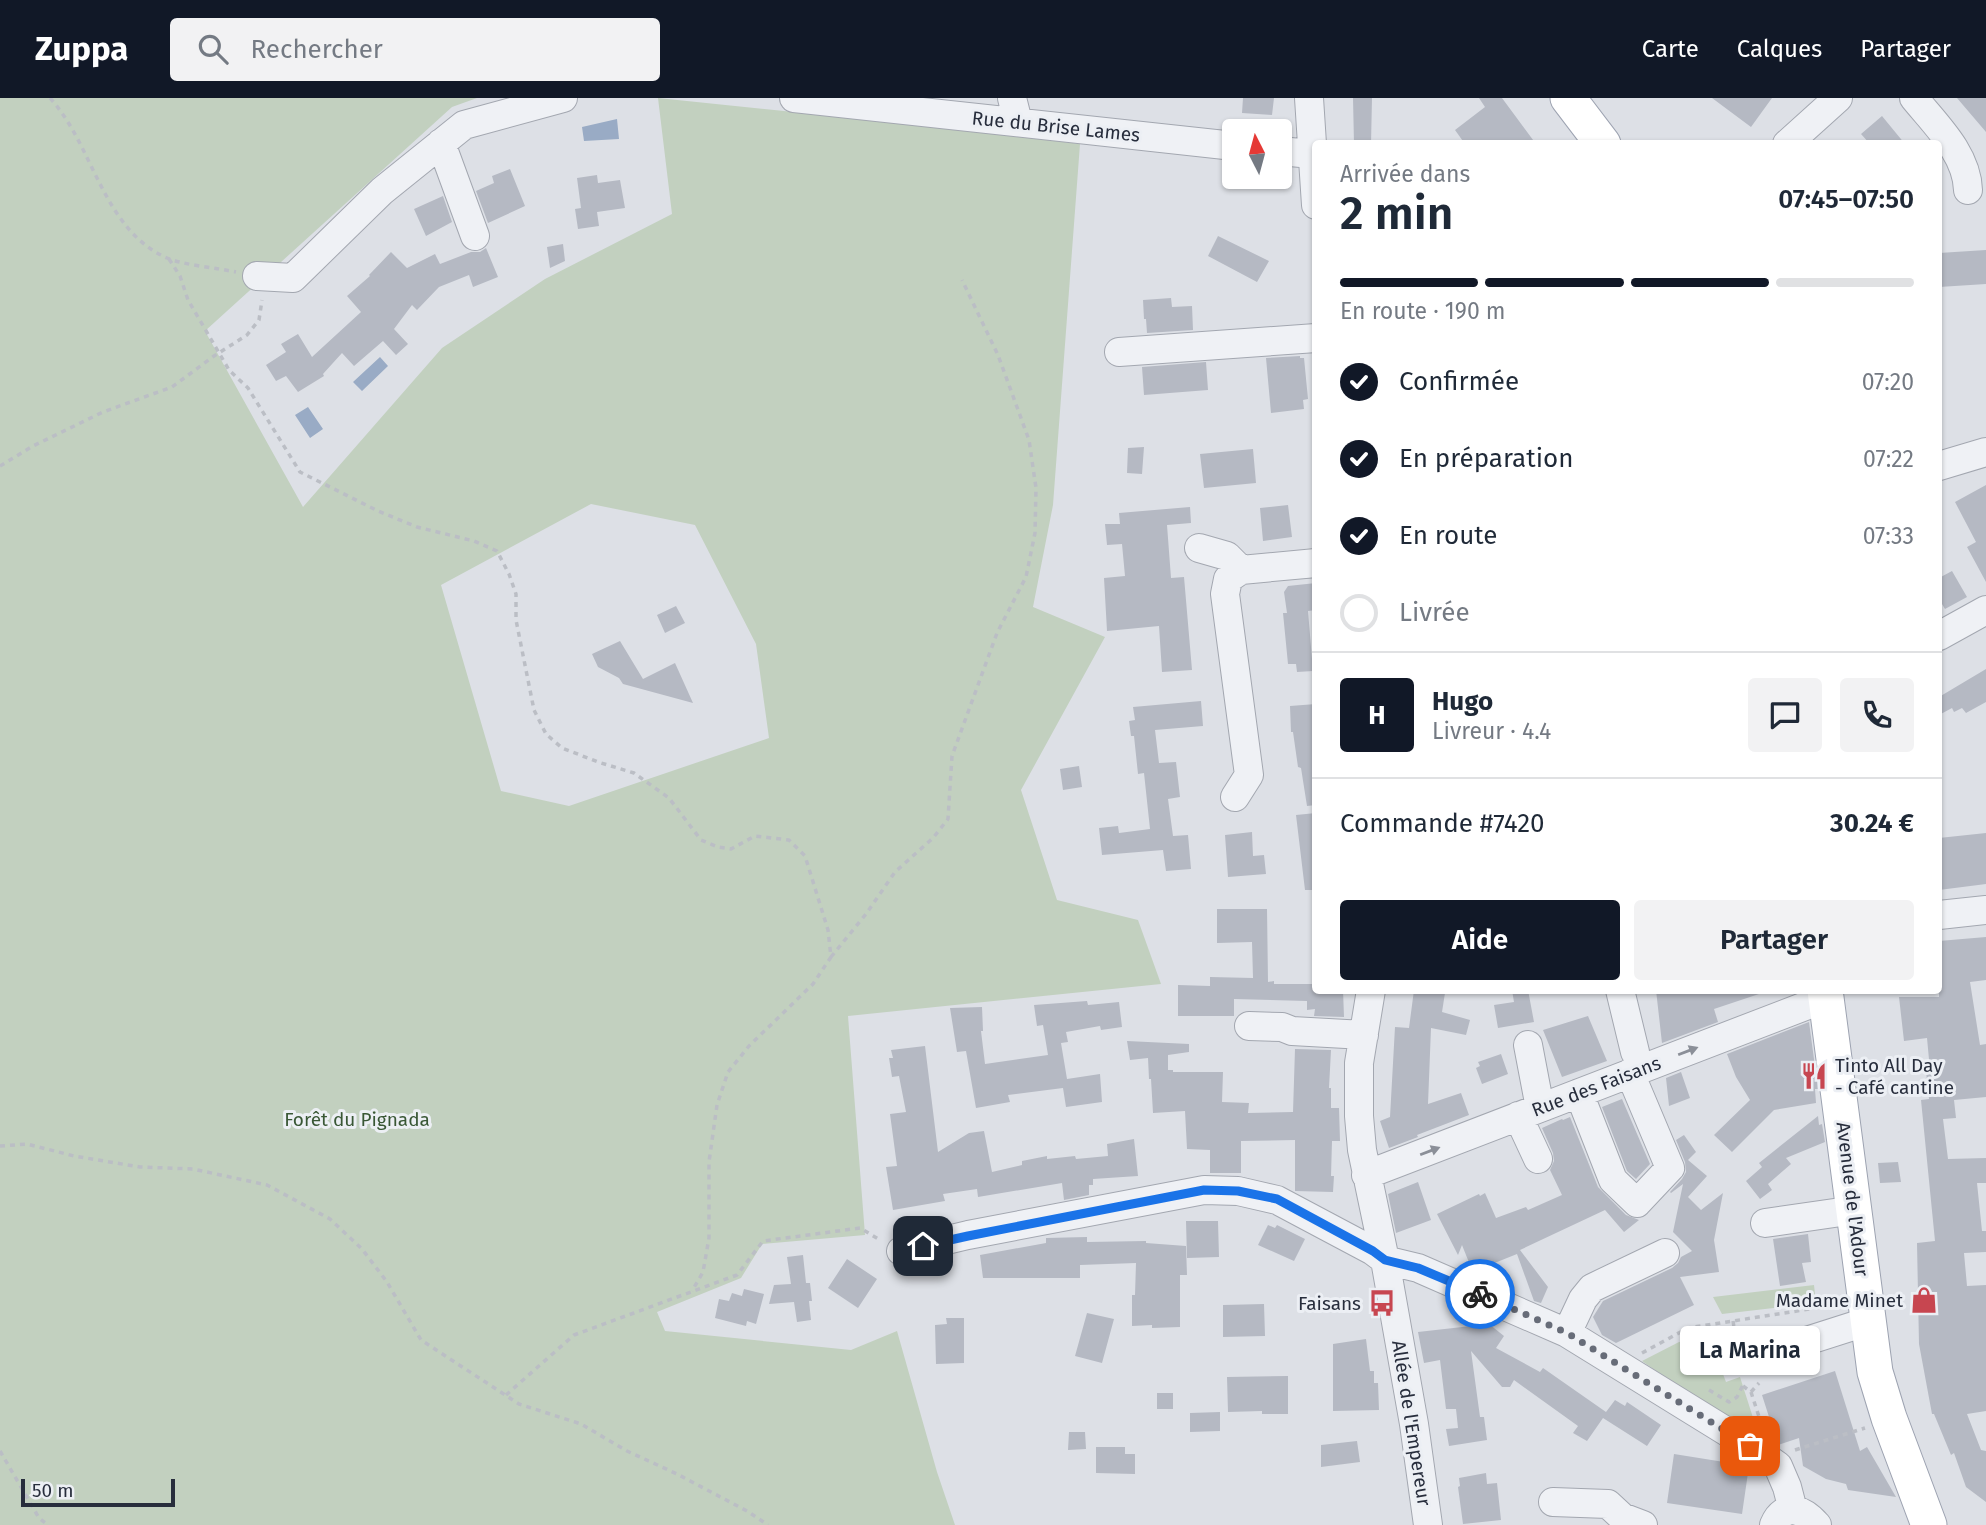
<!DOCTYPE html>
<html lang="fr">
<meta charset="utf-8">
<style>
:root{--surface:#fff;--page:#f2f2f3;--text:#1f2937;--muted:#747a83;--line:#e0e1e3;--accent:#111827}
body{margin:0;font-family:"Fira Sans",sans-serif;background:var(--page);color:var(--text);height:100vh;display:flex;flex-direction:column;font-size:26px;white-space:nowrap}
*{box-sizing:border-box;margin:0}
p{font-size:23px;color:var(--muted)}
.icon{flex:none;width:38px;height:38px;fill:none;stroke:currentColor;stroke-width:2;stroke-linecap:round;stroke-linejoin:round}
.map{position:relative;flex:1;overflow:hidden}
.panel{position:absolute;left:1312px;top:42px;width:630px;height:854px;display:flex;flex-direction:column;background:var(--surface);border-radius:7px;box-shadow:0 2px 5px #0004}
.panel>*{flex:none}
.needle{width:46px;rotate:354deg}
.buttons{position:absolute;left:1222px;top:21px;display:grid;gap:14px}
.buttons a{display:grid;place-items:center;width:70px;height:70px;border-radius:7px;background:var(--surface);box-shadow:0 2px 5px #0004;font-size:35px}
.scale{position:absolute;left:21px;bottom:18px;width:154px;box-sizing:border-box;padding-left:7px;border:4px solid #272d3c;border-top:0;font-size:19px;line-height:24px;white-space:nowrap;color:#272d3c;-webkit-text-stroke:5px #eceff4;paint-order:stroke}
.pin{position:absolute;display:grid;place-items:center;width:60px;height:60px;color:#fff;margin:-30px;border-radius:14px;box-shadow:0 4px 10px #0006}
.courier{position:absolute;display:grid;place-items:center;width:70px;height:70px;margin:-35px;border:5px solid #1a73e8;border-radius:50%;background:#fff;color:#222;box-shadow:0 2px 9px #0007}
.bubble{position:absolute;height:49px;border-radius:7px;background:var(--surface);box-shadow:0 2px 5px #0004;font-size:23px;font-weight:600;line-height:49px;text-align:center}
.summary em{font-style:normal;font-weight:600}
.summary div{display:flex;flex-direction:column-reverse}
.summary{display:flex;align-items:center;justify-content:space-between;height:119px;padding:0 28px}
h1{font-size:46px;font-weight:600;line-height:52px}
.bar{display:grid;grid-template-columns:repeat(4,1fr);gap:10px 7px;align-content:center;height:84px;padding:0 28px}
.bar i{height:9px;border-radius:5px;background:var(--line)}
.bar .on{background:var(--accent)}
.bar p{grid-column:span 4}
.line{display:flex;align-items:center;gap:18px;padding:0 28px;border-top:2px solid var(--line)}
.line div{flex:1}
.round{display:grid;place-items:center;flex:none;width:74px;height:74px;border-radius:7px;background:var(--page)}
ol{padding:0 28px;list-style:none}
li{display:flex;align-items:center;gap:21px;height:77px}
li p{margin-inline-start:auto}
li .icon{padding:7px;border-radius:50%;background:var(--accent);color:#fff;stroke-width:4}
li:last-child{color:var(--muted)}
li i{width:38px;height:38px;border:4px solid var(--line);border-radius:50%}
.cta{display:flex;gap:14px;margin-top:auto;padding:14px 28px}
.cta a{flex:1;height:80px;border-radius:7px;background:var(--accent);color:#fff;font-size:28px;font-weight:600;line-height:80px;text-align:center}
.cta a+a{background:var(--page);color:var(--text)}
header{display:flex;align-items:center;gap:42px;box-sizing:border-box;height:98px;padding:0 35px;background:var(--accent);color:#fff}
header strong{font-size:33px}
nav{display:flex;gap:38px;margin-inline-start:auto;font-size:24px}
.search{width:490px;height:63px;background:var(--page);display:flex;align-items:center;gap:18px;box-sizing:border-box;padding:0 24px;border-radius:7px;color:var(--muted);font-size:26px}
.map>svg:first-child{display:block}
.green{fill:#c2d0bf;fill-rule:evenodd}
.water{fill:#99abc5}
.building{fill:#b5b9c3}
.lines{fill:none;stroke-linecap:round;stroke-linejoin:round}
.minor-casing{stroke:#a3a7b0;stroke-width:30}
.major-casing{stroke:#9da3b1;stroke-width:37}
.path{stroke:#bbbec5;stroke-width:3.5;stroke-dasharray:5 5;stroke-linecap:butt}
.minor{stroke:#eff1f5;stroke-width:28}
.major{stroke:#fff;stroke-width:35}
.oneway{fill:#8b8f98}
.done{stroke:#676c78;stroke-width:7;stroke-dasharray:0 12.6}
.route{stroke:#1a73e8;stroke-width:9}
.labels{text-anchor:middle;stroke-width:6;stroke-linejoin:round;paint-order:stroke}
.street-label{font-size:19px;fill:#272d3c;stroke:#eceff4}
.poi-label{font-size:19px;fill:#272d3c;stroke:#eceff4;text-anchor:end}
.park-label{font-size:19px;fill:#395735;stroke:#eceff4}
</style>
<header>
<strong>Zuppa</strong>
<div class="search"><svg class="icon" aria-label="search" viewBox="0 0 24 24"><circle cx="10" cy="10" r="6"/><path d="M15 15l6 6"/></svg>Rechercher</div>
<nav><a>Carte</a><a>Calques</a><a>Partager</a></nav>
</header>
<div class="map">
<svg width="1986" height="1427" viewBox="0 0 1986 1427">
<rect width="100%" height="100%" fill="#dde0e6"/>
<path class="green" d="M0,0H477L452,9L205,233L303,409L442,250L545,181L672,116L658,0L988,34L1080,46L1053,407L1033,509L1105,539L1021,692L1057,802L1138,822L1161,886L848,918L865,1137L762,1146L741,1180L657,1214L665,1233L851,1252L897,1233L937,1374L955,1427H0ZM591,406L695,427L756,546L769,640L569,708L501,693L441,487Z
M1814,1187L1816,1205L1722,1216L1713,1199Z
M1731,1239L1732,1244L1718,1249V1263L1726,1284L1740,1279L1756,1329L1753,1342L1642,1263L1679,1244Z"/>
<path class="water" d="M617,21L619,41L584,43L582,29Z
M380,259L388,268L362,293L353,284Z
M308,309L323,331L310,340L295,317Z"/>
<path class="building" d="M1243,0H1274L1272,17L1242,15Z
M1353,0H1372L1371,46H1354Z
M1479,0H1502L1536,46H1465L1455,32L1485,9Z
M1712,0H1772L1751,29Z
M1957,0H1986V34Z
M1882,18L1905,46H1870L1861,36Z
M510,71L525,108L488,125L476,93L494,85L492,78Z
M597,77L598,85L620,82L625,110L597,114L599,128L578,131L575,111L581,110L577,80Z
M443,98L452,124L426,138L414,111Z
M1218,138L1269,163L1257,184L1208,158Z
M563,146L565,163L550,170L547,149Z
M486,150L498,179L473,189L469,177L439,189L417,212L412,207L394,231L408,246L396,257L383,243L354,268L342,255L323,276L324,278L298,294L286,278L276,283L266,267L286,254L281,246L298,236L312,259L361,214L347,198L370,178L369,177L391,154L407,170L435,156L440,166L471,154H480Z
M1986,152V186L1939,189V155Z
M1171,200L1172,209L1192,208L1193,232L1147,235L1146,221H1144L1143,202Z
M1300,258V260H1304L1308,301L1303,302L1304,311L1271,315L1266,260Z
M1206,264L1208,292L1144,297L1142,269Z
M1144,349L1142,376L1127,375L1128,350Z
M1253,351L1256,385L1204,390L1200,356Z
M1986,387V484L1967,449L1976,444L1955,404Z
M1288,407L1292,439L1263,443L1260,410Z
M1190,409L1191,425L1167,427L1171,480L1184,479L1192,572L1162,574L1159,528L1107,533L1104,480L1125,478L1122,446L1107,447L1105,426H1120L1119,415Z
M1952,473L1967,499L1945,511L1939,501V480Z
M1316,485V512L1308,513L1313,573L1297,574L1296,566H1288L1283,515H1287L1284,494L1288,488Z
M676,508L685,525L665,535L657,517Z
M620,543L643,581L675,565L693,605L623,586L619,580L598,569L592,556Z
M1986,571V604L1966,615L1962,610L1954,614L1952,610L1939,617V599Z
M1201,603L1203,628L1155,632L1159,665L1176,664L1180,699L1168,701L1173,738L1188,737L1191,771L1166,773L1163,752L1102,757L1099,730L1118,728L1119,735L1150,731L1144,675L1138,676L1134,638H1131L1129,623L1135,622L1133,609Z
M1316,606V707L1307,708L1301,670L1298,669L1293,634H1291L1290,608Z
M1079,668L1082,689L1063,692L1060,671Z
M1316,715V792H1305L1296,717Z
M1252,734L1253,758L1264,757L1266,776L1228,779L1225,737Z
M1986,735V786L1939,792V740Z
M1217,811H1267L1268,884L1274,883V886H1316V892H1343L1344,919L1314,918L1315,911L1307,912V903L1234,901V918H1178V887L1210,888V879L1253,880L1252,844L1217,845Z
M1986,839V882L1970,884L1980,947L1986,946V999L1954,1002L1956,1020L1943,1021L1948,1061L1986,1060V1085H1977L1982,1133H1986V1154L1964,1155L1967,1188L1986,1187V1313L1967,1316L1981,1352L1986,1353V1404L1966,1389L1954,1355L1951,1357L1934,1316H1932L1919,1246L1917,1145L1935,1143L1921,1002L1929,1001L1926,973L1930,972L1927,940L1904,943L1899,899H1939V843Z
M1414,892L1445,895L1442,914L1470,922L1466,937L1431,930L1428,1006L1461,995L1469,1017L1417,1037L1418,1039L1389,1050L1380,1023L1390,1019L1395,929L1409,930Z
M1512,892H1528L1534,924L1498,930L1494,907L1514,904Z
M1656,892H1759V896L1714,911L1718,924L1662,945Z
M1087,903L1088,907L1119,904L1122,929L1101,932L1100,928L1066,934L1068,944L1061,945L1067,981L1100,976L1102,1004L1066,1009L1063,990L1008,997L1010,1004L976,1010L966,953L957,954L950,910L982,909L983,933H981L985,966L1048,957L1043,927L1037,928L1034,907Z
M1588,918L1607,963L1562,979L1543,932Z
M1809,924L1818,991H1815L1816,1005L1774,1012L1732,1054L1714,1037L1750,1002L1736,979L1727,956Z
M1127,943L1189,946V954L1168,957V972H1173V974H1223L1222,1004L1249,1005L1248,1015L1293,1014L1295,951L1331,952L1329,990H1331V1010H1339L1340,1043H1332L1331,1078H1334L1333,1094L1295,1093V1042L1241,1043V1075H1210V1052L1187,1051L1185,1013L1153,1015L1151,981H1149L1148,960L1130,962Z
M925,948L938,1054L969,1035L984,1033L992,1074L1022,1067V1063L1047,1058V1061L1075,1058L1076,1061L1108,1058L1107,1046L1134,1041L1138,1078L1093,1081V1087H1089V1097L1064,1102L1062,1085L978,1099L977,1091L943,1096L945,1103L893,1112L886,1069L897,1068L890,1016L906,1014L899,978L892,979L889,960H893L891,952Z
M1501,956L1508,976L1482,986L1476,970L1480,968L1478,964Z
M1681,974L1690,1000L1669,1008L1666,980Z
M1622,1001L1650,1066L1636,1081L1627,1073L1602,1009Z
M1818,1018L1819,1027L1822,1026L1825,1044L1786,1060L1791,1066L1768,1086L1772,1092L1760,1101L1746,1083L1762,1069L1759,1065Z
M1570,1019L1598,1089L1626,1117L1639,1122L1624,1134L1605,1112L1520,1152L1548,1189L1541,1205L1534,1203L1517,1156L1482,1170L1480,1168L1472,1172L1462,1147L1458,1157L1437,1116L1479,1096L1480,1098L1485,1095L1496,1120L1526,1109L1528,1112L1562,1097L1550,1072L1554,1063L1553,1055L1542,1030L1562,1021L1563,1022Z
M1684,1037L1696,1054L1688,1062L1707,1078L1688,1099L1701,1112L1723,1095L1714,1142L1719,1174L1680,1179L1694,1207L1616,1245L1602,1237L1593,1219L1603,1203L1672,1170L1678,1165L1681,1159L1692,1153L1673,1134L1683,1086L1671,1095L1670,1094L1682,1081L1686,1074L1685,1064L1676,1042Z
M1898,1064L1901,1084L1880,1085L1878,1065Z
M1418,1084L1431,1122L1396,1135L1388,1096Z
M1186,1123H1218L1219,1159L1187,1160Z
M1268,1127L1275,1130L1277,1127L1305,1141L1294,1163L1258,1147Z
M1808,1136L1811,1164L1802,1165L1806,1184L1780,1188L1773,1141Z
M1087,1139V1144L1146,1143V1145L1186,1148L1187,1177H1180V1229L1152,1230V1227L1132,1228V1197H1135L1136,1165L1080,1167V1180H983L980,1157L1046,1145V1140Z
M803,1157L806,1185H810L812,1203H809L811,1222L797,1224L794,1204L769,1206L774,1187L791,1186L787,1159Z
M847,1161L877,1181L858,1210L828,1190Z
M744,1191L764,1196L756,1226L747,1223L746,1228L715,1220L719,1201L729,1203L732,1195L742,1198Z
M1264,1206L1265,1238L1223,1239V1207Z
M1087,1215L1114,1221L1102,1265L1075,1258Z
M946,1220H964V1265L936,1266L935,1227L947,1226Z
M1489,1226L1504,1238L1496,1250L1540,1274L1543,1270L1606,1314L1615,1302L1625,1308L1627,1304L1661,1327L1647,1348L1603,1320L1587,1343L1573,1335L1578,1328L1514,1282L1510,1289H1502L1471,1253L1480,1319H1484L1487,1342L1449,1348L1446,1331L1458,1330L1456,1311H1446L1440,1262L1424,1265L1418,1234Z
M1366,1241L1370,1273H1374V1285H1378L1379,1312L1333,1313V1246Z
M1835,1273L1860,1353L1867,1349L1896,1399L1848,1392L1846,1386L1826,1381L1803,1368L1799,1340L1778,1347L1762,1297Z
M1288,1278V1316H1262V1313L1228,1314L1227,1279Z
M1157,1295H1173V1311H1157Z
M1220,1314V1333L1190,1334V1315Z
M1069,1334H1085L1086,1351L1068,1352Z
M1357,1343L1360,1364L1321,1369V1347Z
M1096,1349H1125V1356H1135V1376L1096,1375Z
M1674,1356L1749,1368L1742,1416L1667,1405Z
M1486,1375L1487,1386L1497,1385L1501,1422L1463,1426L1458,1389L1460,1388L1459,1380Z"/>
<g class="lines">
<defs>
<path id="minor" d="M794,0L1234,48
M1012,0L1018,24
M1309,0L1316,107
M1914,0C1936,27 1967,56 1968,92
M441,45L475,138
M1787,46L1838,0
M1279,53L1312,56
M257,178L293,180L382,93L464,27L563,0
M1119,254L1316,240
M1939,368L1986,354
M1199,450L1227,458L1241,472
M1939,538L1986,512
M1235,699L1249,677L1225,496L1228,481L1241,472L1316,465
M1939,817L1986,812
M1371,892L1359,965V1018L1362,1052L1385,1162L1414,1326L1428,1427
M1620,892L1635,954
M1249,928L1282,929L1292,933L1364,937
M1528,947L1540,1010
M1579,995L1613,1082L1637,1105L1670,1070L1630,975
M1518,1018L1538,1061
M1366,1077L1826,900
M1765,1125L1855,1112
M901,1153L968,1137L1204,1092L1238,1093L1277,1102L1373,1153L1385,1162L1418,1170L1567,1235L1750,1348L1778,1368L1787,1389L1793,1412
M1567,1235L1583,1201L1592,1190L1665,1155
M1747,1262L1869,1223
M1553,1404L1608,1406L1622,1419L1643,1427
M1774,1427C1784,1403 1804,1412 1817,1427"/>
<path id="major" d="M1568,0L1603,46
M1825,892L1875,1274L1889,1320L1929,1427"/>
</defs>
<use href="#minor" class="minor-casing"/>
<use href="#major" class="major-casing"/>
<path class="path" d="M50,0C94,48 102,131 167,160C183,167 217,170 236,174
M169,161L180,178L188,202L229,272L248,290L300,374L378,413L417,429L474,443L497,453L509,476L516,496V522L534,612L546,636L562,650L598,664L634,675L669,700L701,742L718,749L731,751L755,738L789,742L805,758L828,832L831,859L813,886L749,948L728,974L717,1007L709,1064V1140L703,1174L692,1193
M0,368L33,348L103,314L172,289L214,258L247,237L259,222L262,202
M831,859L866,816L895,774L933,740L948,721L952,658L997,535L1026,479L1035,435L1036,390L1029,342L998,257L962,182
M0,1048L27,1046L74,1058L140,1069L193,1071L267,1087L330,1121L362,1151L387,1184L421,1242L519,1306L581,1326L627,1353L677,1376L747,1413L768,1427
M1733,1223L1736,1242
M1642,1255L1688,1230L1829,1208
M1743,1288L1751,1294L1761,1325
M1709,1292L1729,1304L1737,1299L1744,1285
M1751,1294L1759,1285
M506,1297L574,1237L737,1177L763,1143L860,1130L880,1142
M1795,1352L1865,1330
M0,1353L39,1420L48,1427"/>
<use href="#minor" class="minor"/>
<use href="#major" class="major"/>
</g>
<defs><path id="oneway-solid" d="M-6-.8H1V-3.2L6.5 0L1 3.2V.8H-6Z" transform="scale(1.75)"/></defs>
<g class="oneway">
<use href="#oneway-solid" transform="translate(1688 953) rotate(-21)"/>
<use href="#oneway-solid" transform="translate(1430 1053) rotate(-21)"/>
</g>
<g class="lines">
<path class="done" d="M1480,1196L1567,1235L1750,1348"/>
<path class="route" d="M923,1148L968,1138L1204,1092L1238,1093L1277,1101L1373,1153L1385,1162L1418,1170L1480,1196"/>
</g>
<defs>
<symbol id="restaurant-bare" viewBox="-9 -9 18 18"><path d="M-5-6h1v4h1v-4h1v4h1v-4h1v5L-1.5 .5V6h-2V.5L-5-1ZM5-6V6H3V1.5H1.5Q1.5-4 5-6Z" fill="#c74650" stroke="#eceff4" stroke-width="2.5" paint-order="stroke"/></symbol>
<symbol id="shop-bare" viewBox="-9 -9 18 18"><path d="M-5-2.5h2.3a2.7 3.5 0 0 1 5.4 0H5L5.5 6h-11ZM-1.5-2.5h3a1.5 2.3 0 0 0-3 0Z" fill="#c74650" stroke="#eceff4" stroke-width="2.5" paint-order="stroke"/></symbol>
<symbol id="bus-bare" viewBox="-9 -9 18 18"><path d="M-5-6H5V4H4V6H2V4H-2V6H-4V4H-5ZM-3.5-4V0h7V-4ZM-3.5 1.2v1.5H-2V1.2ZM2 1.2v1.5H3.5V1.2Z" fill="#c74650" stroke="#eceff4" stroke-width="2.5" paint-order="stroke"/></symbol>
</defs>
<g fill-rule="evenodd">
<use href="#restaurant-bare" x="1795" y="959" width="38" height="38"/>
<use href="#shop-bare" x="1905" y="1183" width="38" height="38"/>
<use href="#bus-bare" x="1363" y="1186" width="38" height="38"/>
</g>
<g class="labels">
<g class="street-label">
<text transform="translate(1056 28) rotate(6)" y="7">Rue du Brise Lames</text>
<text transform="translate(1596 988) rotate(-21)" y="7">Rue des Faisans</text>
<text transform="translate(1853 1101) rotate(83)" y="7">Avenue de l'Adour</text>
<text transform="translate(1412 1325) rotate(81)" y="7">Allée de l'Empereur</text>
</g>
<g class="poi-label">
<text x="1835" y="974" text-anchor="start">Tinto All Day<tspan x="1835" dy="22">- Café cantine</tspan></text>
<text x="1903" y="1209">Madame Minet</text>
<text x="1361" y="1212">Faisans</text>
</g>
<g class="park-label">
<text x="357" y="1028">Forêt du Pignada</text>
</g>
</g>
</svg>
<div class="buttons">
<a><svg class="needle" viewBox="-14 -14 28 28"><path d="M0-13l5 13h-10z" fill="#e53935"/><path d="M0 13l5-13h-10z" fill="#747a83"/></svg></a>
</div>
<div class="scale">50 m</div>
<div class="pin" style="left:1750px;top:1348px;background:#ea580c"><svg class="icon" aria-label="bag" viewBox="0 0 24 24"><path d="M5 8h14l-1 12H6zM9 8a3 3 0 0 1 6 0"/></svg></div>
<div class="pin" style="left:923px;top:1148px;background:#1f2937"><svg class="icon" aria-label="home" viewBox="0 0 24 24"><path d="M3 11l9-7 9 7M6 9v11h12V9"/></svg></div>
<div class="courier" style="left:1480px;top:1196px"><svg class="icon" aria-label="bike" viewBox="0 0 24 24"><circle cx="6" cy="16" r="4"/><circle cx="18" cy="16" r="4"/><path d="M6 16l4-8h5l3 8M10 8l3 8H6M13 5h3"/></svg></div>
<div class="bubble" style="left:1680px;top:1228px;width:140px">La Marina</div>
<section class="panel">
<div class="summary"><div><h1>2 min</h1><p>Arrivée dans</p></div><em>07:45–07:50</em></div>
<div class="bar"><i class="on"></i><i class="on"></i><i class="on"></i><i></i><p>En route · 190 m</p></div>
<ol>
<li><svg class="icon" aria-label="check" viewBox="0 0 24 24"><path d="M5 12l5 5 9-10"/></svg>Confirmée<p>07:20</p></li>
<li><svg class="icon" aria-label="check" viewBox="0 0 24 24"><path d="M5 12l5 5 9-10"/></svg>En préparation<p>07:22</p></li>
<li><svg class="icon" aria-label="check" viewBox="0 0 24 24"><path d="M5 12l5 5 9-10"/></svg>En route<p>07:33</p></li>
<li><i></i>Livrée</li>
</ol>
<div class="line" style="height:126px"><b class="round" style="background:var(--accent);color:#fff">H</b><div><b>Hugo</b><p>Livreur · 4.4</p></div><a class="round"><svg class="icon" aria-label="chat" viewBox="0 0 24 24"><path d="M4 5h16v11H9l-5 4z"/></svg></a><a class="round"><svg class="icon" aria-label="phone" viewBox="0 0 24 24"><path d="M5 4h4l2 5-3 2q2 4 5 5l2-3 5 2v4C11 20 4 13 5 4z"/></svg></a></div>
<div class="line" style="height:91px"><div>Commande #7420</div><b>30.24 €</b></div>
<div class="cta"><a>Aide</a><a>Partager</a></div>
</section>
</div>
